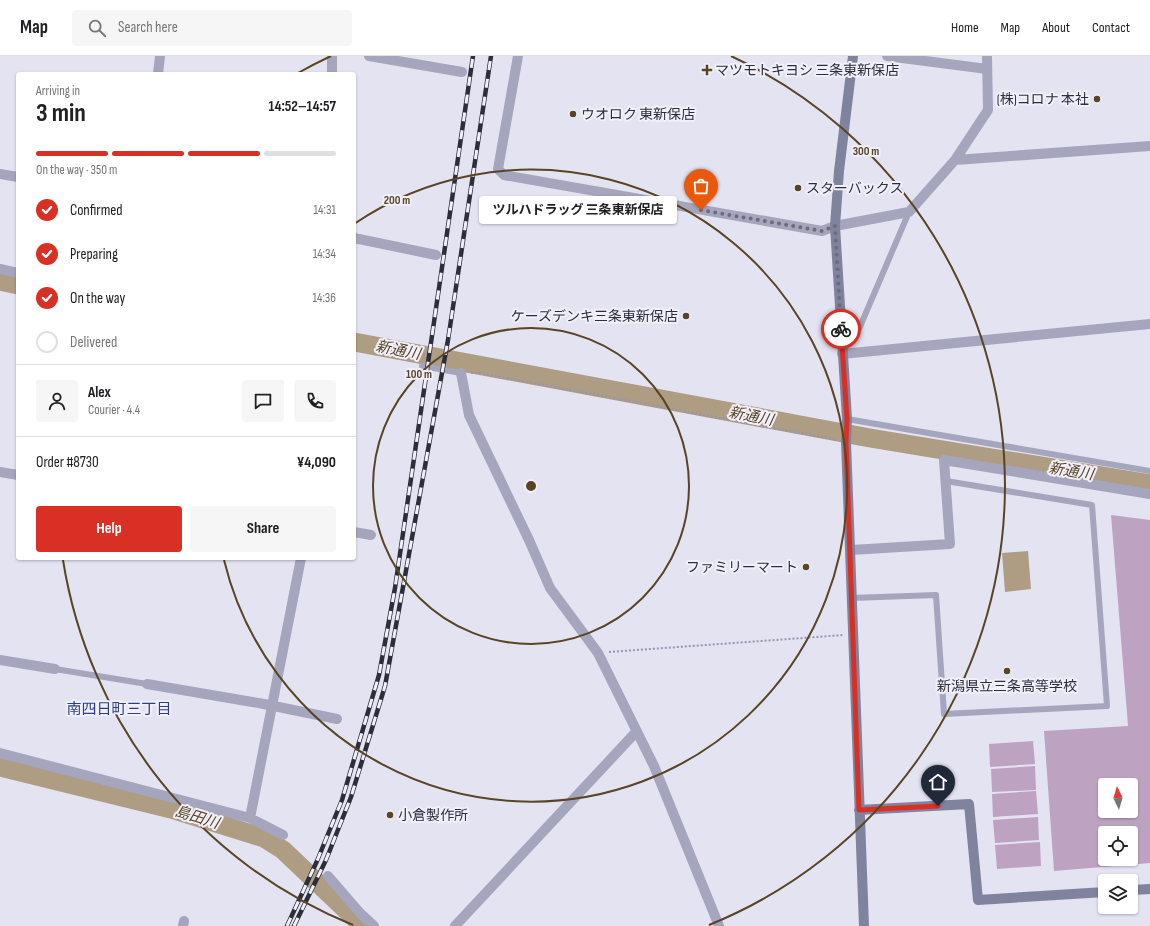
<!DOCTYPE html>
<meta charset="utf-8">
<style>
:root{--surface:#fff;--page:#f6f6f6;--text:#202124;--muted:#757577;--line:#e0e0e0;--accent:#d93025}
body{margin:0;font-family:"Sofia Sans Condensed","Noto Sans JP",sans-serif;background:var(--page);color:var(--text);height:100vh;display:flex;flex-direction:column;font-size:15px;white-space:nowrap}
*{box-sizing:border-box;margin:0}
p{font-size:13px;color:var(--muted)}
.icon{flex:none;width:22px;height:22px;fill:none;stroke:currentColor;stroke-width:2;stroke-linecap:round;stroke-linejoin:round}
.map{position:relative;flex:1;overflow:hidden}
.drawer{position:absolute;left:16px;top:16px;width:340px;height:488px;display:flex;flex-direction:column;background:var(--surface);border-radius:4px;box-shadow:0 1px 3px #0004}
.drawer>*{flex:none}
.needle{width:26px;rotate:355deg}
.buttons{position:absolute;left:1098px;top:722px;display:grid;gap:8px}
.buttons a{display:grid;place-items:center;width:40px;height:40px;border-radius:4px;background:var(--surface);box-shadow:0 1px 3px #0004;font-size:20px}
.pin{position:absolute;display:grid;place-items:center;width:34px;height:34px;color:#fff;margin:-41px -17px;border-radius:50% 50% 50% 0;rotate:-45deg;box-shadow:0 0 4px #0007}
.pin .icon{rotate:45deg}
.courier{position:absolute;display:grid;place-items:center;width:40px;height:40px;margin:-20px;border:3px solid #d93025;border-radius:50%;background:#fff;color:#222;box-shadow:0 1px 5px #0007}
.bubble{position:absolute;height:28px;border-radius:4px;background:var(--surface);box-shadow:0 1px 3px #0004;font-size:13px;font-weight:700;line-height:28px;text-align:center}
.headline em{font-style:normal;font-weight:700}
.headline div{display:flex;flex-direction:column-reverse}
.headline{display:flex;align-items:center;justify-content:space-between;height:68px;padding:0 20px}
h1{font-size:26px;font-weight:700;line-height:30px}
.bar{display:grid;grid-template-columns:repeat(4,1fr);gap:6px 4px;align-content:center;height:48px;padding:0 20px}
.bar i{height:5px;border-radius:3px;background:var(--line)}
.bar .current{background:var(--accent)}
.bar p{grid-column:span 4}
.line{display:flex;align-items:center;gap:10px;padding:0 20px;border-top:1px solid var(--line)}
.line div{flex:1}
.round{display:grid;place-items:center;flex:none;width:42px;height:42px;border-radius:4px;background:var(--page)}
ol{padding:0 20px;list-style:none}
li{display:flex;align-items:center;gap:12px;height:44px}
li p{margin-inline-start:auto}
li .icon{padding:4px;border-radius:50%;background:var(--accent);color:#fff;stroke-width:4}
li:last-child{color:var(--muted)}
li i{width:22px;height:22px;border:2px solid var(--line);border-radius:50%}
.cta{display:flex;gap:8px;margin-top:auto;padding:8px 20px}
.cta a{flex:1;height:46px;border-radius:4px;background:var(--accent);color:#fff;font-size:16px;font-weight:700;line-height:46px;text-align:center}
.cta a+a{background:var(--page);color:var(--text)}
header{display:flex;align-items:center;gap:24px;box-sizing:border-box;height:56px;padding:0 20px;background:var(--surface);border-bottom:1px solid var(--line)}
header strong{font-size:19px}
nav{display:flex;gap:22px;margin-inline-start:auto;font-size:14px}
.search{width:280px;height:36px;background:var(--page);display:flex;align-items:center;gap:10px;box-sizing:border-box;padding:0 14px;border-radius:4px;color:var(--muted);font-size:15px}
.map>svg:first-child{display:block}
.green{fill:#bda3c1;fill-rule:evenodd}
.water{fill:#ae9c83}
.lines{fill:none;stroke-linecap:round;stroke-linejoin:round}
.river{stroke:#ae9c83;stroke-width:19}
.path{stroke:#9596b1;stroke-width:2;stroke-dasharray:2 2;stroke-linecap:butt}
.lane{stroke:#a5a5be;stroke-width:6}
.street{stroke:#a5a5be;stroke-width:10}
.secondary{stroke:#80839e;stroke-width:10}
.rail-casing{stroke:#2c2e3a;stroke-width:4.5}
.rail{stroke:#f0effa;stroke-width:3;stroke-dasharray:9;stroke-linecap:butt}
.done{stroke:#6c6d7a;stroke-width:4;stroke-dasharray:0 7.2}
.route{stroke:#d93025;stroke-width:5}
.ring{fill:none;stroke:#594424;stroke-width:2}
.poi-dot{fill:#594424;stroke:#f0effa;stroke-width:1.5}
.labels{text-anchor:middle;stroke-width:4;stroke-linejoin:round;paint-order:stroke}
.poi-label{font-size:14px;fill:#2c2e3a;stroke:#f0effa;text-anchor:start}
.water-label{font-size:15px;font-style:italic;fill:#594424;stroke:#f0effa}
.neighbourhood-label{font-size:15px;fill:#2b3f83;stroke:#f0effa}
.centre{fill:#594424;stroke:#f0effa;stroke-width:2}
.ring-label{font-size:12px;text-anchor:middle;font-weight:bold;fill:#594424;stroke:#f0effa;stroke-width:4;stroke-linejoin:round;paint-order:stroke}
</style>
<header>
<strong>Map</strong>
<div class="search"><svg class="icon" aria-label="search" viewBox="0 0 24 24"><circle cx="10" cy="10" r="6"/><path d="M15 15l6 6"/></svg>Search here</div>
<nav><a>Home</a><a>Map</a><a>About</a><a>Contact</a></nav>
</header>
<div class="map">
<svg width="1150" height="870" viewBox="0 0 1150 870">
<rect width="100%" height="100%" fill="#e4e3f2"/>
<path class="green" d="M1111,459L1150,464V807L1054,815L1044,675L1128,670ZM1105,729H1131V755H1105ZM1105,777H1131V803H1105Z
M1033,685L1035,708L990,711L989,688Z
M1035,710L1036,734L992,736L991,713Z
M1036,735L1038,758L993,761L992,738Z
M1038,761L1039,784L995,787L993,764Z
M1040,786L1041,810L997,813L995,789Z"/>
<path class="water" d="M1028,495L1031,533L1005,536L1002,497Z"/>
<g class="lines">
<path class="river" d="M0,225L18,229
M354,286L870,382L1150,428
M0,711L171,753L264,782L283,794L363,870"/>
<path class="path" d="M471,317H480L837,384
M609,596L844,579"/>
<path class="lane" d="M842,285L859,273L909,156
M422,310L461,317
M847,363L1150,415
M852,542L936,539L944,658L1107,650L1092,449L946,425
M55,613L147,628"/>
<path class="street" d="M369,0L462,16
M518,0L498,113L504,119L822,175L835,170L909,156L955,104L988,54L987,0
M887,0L987,13
M158,18L160,0
M332,18V0
M955,104L1150,90
M0,118L18,121
M354,182L436,199
M0,213L18,217
M842,298L1150,268
M461,317L469,359L529,484L550,532L598,597L654,710L719,870
M0,416L18,419
M354,476L371,479
M851,494L950,488L944,404L1150,438
M0,604L55,613
M147,628L264,648L337,663
M0,697L250,762L283,779
M250,762L301,502
M328,820L360,857L374,870
M183,870L184,865
M455,870L636,676"/>
<path class="secondary" d="M853,0L839,115L835,170L847,363L846,386L864,870
M859,754L969,748L978,844L1105,836
M1131,834L1150,833"/>
<defs>
<path id="rail" d="M287,870L317,805L342,744L379,619L395,532L473,0
M294,870L326,804L351,741L385,630L448,284L491,0"/>
</defs>
<use href="#rail" class="rail-casing"/>
<use href="#rail" class="rail"/>
</g>
<g class="lines">
<path class="done" d="M701,154L822,175L835,170L841,273"/>
<path class="route" d="M841,273L847,363L846,386L859,754L938,750"/>
</g>
<g class="ring">
<circle cx="531" cy="430" r="158"/>
<path d="M354 168A316 316 0 1 1 224 504"/>
<path d="M353 869A474 474 0 0 1 63 504M298 17A474 474 0 0 1 331 0M731 0A474 474 0 0 1 709 869"/>
</g>
<g class="poi-dot">
<path d="M705 8h4v4h4v4h-4v4h-4v-4h-4v-4h4z"/>
<circle cx="1097" cy="43" r="4"/>
<circle cx="573" cy="58" r="4"/>
<circle cx="798" cy="132" r="4"/>
<circle cx="686" cy="260" r="4"/>
<circle cx="806" cy="511" r="4"/>
<circle cx="1007" cy="615" r="4"/>
<circle cx="390" cy="759" r="4"/>
</g>
<g class="labels">
<g class="poi-label">
<text x="715" y="19">マツモトキヨシ 三条東新保店</text>
<text x="1089" y="48" text-anchor="end">(株)コロナ 本社</text>
<text x="581" y="63">ウオロク 東新保店</text>
<text x="806" y="137">スターバックス</text>
<text x="678" y="265" text-anchor="end">ケーズデンキ三条東新保店</text>
<text x="798" y="516" text-anchor="end">ファミリーマート</text>
<text x="1007" y="635" text-anchor="middle">新潟県立三条高等学校</text>
<text x="398" y="764">小倉製作所</text>
</g>
<g class="water-label">
<text transform="translate(398 294) rotate(11)" y="5">新通川</text>
<text transform="translate(751 360) rotate(11)" y="5">新通川</text>
<text transform="translate(1071 415) rotate(9)" y="5">新通川</text>
<text transform="translate(197 761) rotate(17)" y="5">島田川</text>
</g>
<g class="neighbourhood-label">
<text x="119" y="658">南四日町三丁目</text>
</g>
</g>
<circle cx="531" cy="430" r="6" class="centre"/>
<g class="ring-label">
<text x="866" y="99">300 m</text>
<text x="397" y="148">200 m</text>
<text x="419" y="322">100 m</text>
</g>
</svg>
<div class="buttons">
<a><svg class="needle" viewBox="-14 -14 28 28"><path d="M0-13l5 13h-10z" fill="#e53935"/><path d="M0 13l5-13h-10z" fill="#757577"/></svg></a>
<a><svg class="icon" aria-label="locate" viewBox="0 0 24 24"><circle cx="12" cy="12" r="6"/><path d="M12 2v4M12 18v4M2 12h4M18 12h4"/></svg></a>
<a><svg class="icon" aria-label="layers" viewBox="0 0 24 24"><path d="M12 4l9 5-9 5-9-5zM3 14l9 5 9-5"/></svg></a>
</div>
<div class="pin" style="left:701px;top:154px;background:#ea580c"><svg class="icon" aria-label="bag" viewBox="0 0 24 24"><path d="M5 8h14l-1 12H6zM9 8a3 3 0 0 1 6 0"/></svg></div>
<div class="pin" style="left:938px;top:750px;background:#1f2937"><svg class="icon" aria-label="home" viewBox="0 0 24 24"><path d="M3 11l9-7 9 7M6 9v11h12V9"/></svg></div>
<div class="courier" style="left:841px;top:273px"><svg class="icon" aria-label="bike" viewBox="0 0 24 24"><circle cx="6" cy="16" r="4"/><circle cx="18" cy="16" r="4"/><path d="M6 16l4-8h5l3 8M10 8l3 8H6M13 5h3"/></svg></div>
<div class="bubble" style="left:479px;top:140px;width:198px">ツルハドラッグ 三条東新保店</div>
<section class="drawer">
<div class="headline"><div><h1>3 min</h1><p>Arriving in</p></div><em>14:52–14:57</em></div>
<div class="bar"><i class="current"></i><i class="current"></i><i class="current"></i><i></i><p>On the way · 350 m</p></div>
<ol>
<li><svg class="icon" aria-label="check" viewBox="0 0 24 24"><path d="M5 12l5 5 9-10"/></svg>Confirmed<p>14:31</p></li>
<li><svg class="icon" aria-label="check" viewBox="0 0 24 24"><path d="M5 12l5 5 9-10"/></svg>Preparing<p>14:34</p></li>
<li><svg class="icon" aria-label="check" viewBox="0 0 24 24"><path d="M5 12l5 5 9-10"/></svg>On the way<p>14:36</p></li>
<li><i></i>Delivered</li>
</ol>
<div class="line" style="height:72px"><a class="round"><svg class="icon" aria-label="person" viewBox="0 0 24 24"><circle cx="12" cy="8" r="4"/><path d="M4 21q1-7 8-7t8 7"/></svg></a><div><b>Alex</b><p>Courier · 4.4</p></div><a class="round"><svg class="icon" aria-label="chat" viewBox="0 0 24 24"><path d="M4 5h16v11H9l-5 4z"/></svg></a><a class="round"><svg class="icon" aria-label="phone" viewBox="0 0 24 24"><path d="M5 4h4l2 5-3 2q2 4 5 5l2-3 5 2v4C11 20 4 13 5 4z"/></svg></a></div>
<div class="line" style="height:52px"><div>Order #8730</div><b>¥4,090</b></div>
<div class="cta"><a>Help</a><a>Share</a></div>
</section>
</div>
